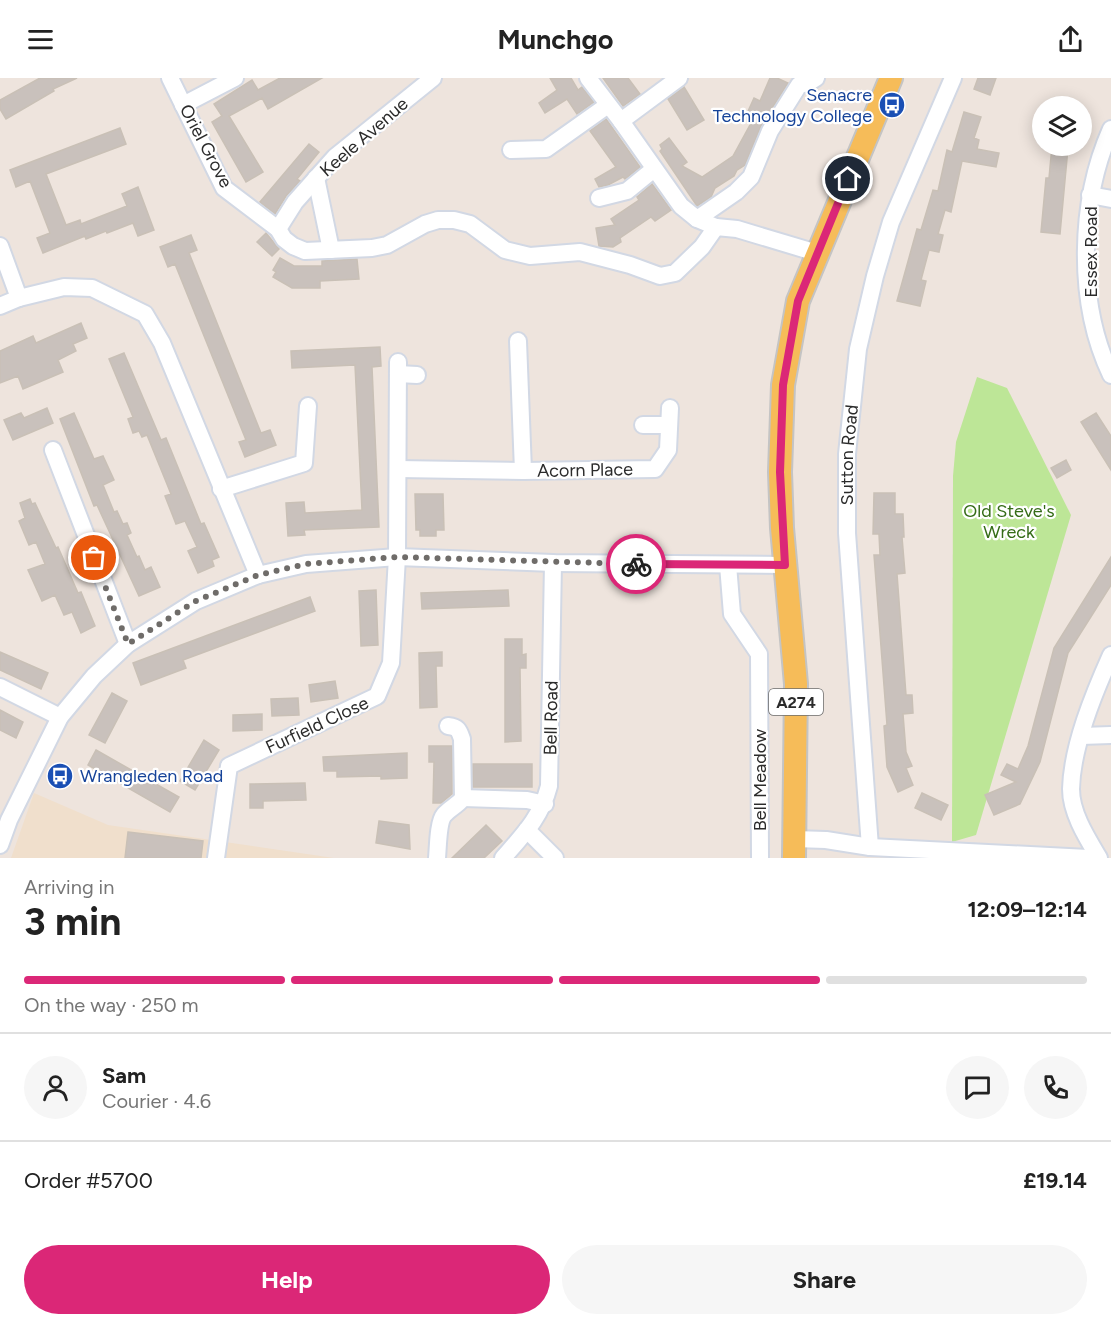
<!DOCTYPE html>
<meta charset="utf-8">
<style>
:root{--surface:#fff;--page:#f6f6f6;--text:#222;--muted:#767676;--line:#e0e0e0;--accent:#db2777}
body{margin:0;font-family:Figtree,sans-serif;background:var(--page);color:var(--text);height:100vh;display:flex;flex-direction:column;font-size:22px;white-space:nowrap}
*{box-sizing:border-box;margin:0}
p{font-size:20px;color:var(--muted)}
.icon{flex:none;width:33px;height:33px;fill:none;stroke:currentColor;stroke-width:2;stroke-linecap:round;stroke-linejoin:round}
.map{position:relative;height:780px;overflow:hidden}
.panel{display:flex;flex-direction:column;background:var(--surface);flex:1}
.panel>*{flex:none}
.tools{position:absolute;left:1032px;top:18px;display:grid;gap:12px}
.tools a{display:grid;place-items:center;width:60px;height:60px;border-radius:50%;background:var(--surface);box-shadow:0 3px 15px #0003;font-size:30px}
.pin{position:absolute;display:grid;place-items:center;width:51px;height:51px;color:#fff;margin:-26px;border:3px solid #fff;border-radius:50%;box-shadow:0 2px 6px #0007}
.courier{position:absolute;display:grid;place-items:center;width:60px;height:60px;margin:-30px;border:4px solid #db2777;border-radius:50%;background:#fff;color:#222;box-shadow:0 2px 8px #0007}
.head em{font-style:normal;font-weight:700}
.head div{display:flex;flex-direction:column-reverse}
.head{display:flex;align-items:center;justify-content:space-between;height:102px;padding:0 24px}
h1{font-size:39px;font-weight:700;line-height:45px}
.bar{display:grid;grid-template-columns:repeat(4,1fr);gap:9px 6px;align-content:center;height:72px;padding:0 24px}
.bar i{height:8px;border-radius:4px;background:var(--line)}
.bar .on{background:var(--accent)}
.bar p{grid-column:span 4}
.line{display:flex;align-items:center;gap:15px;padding:0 24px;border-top:2px solid var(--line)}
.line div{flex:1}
.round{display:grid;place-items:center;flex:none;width:63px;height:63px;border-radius:32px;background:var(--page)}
.primary-button{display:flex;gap:12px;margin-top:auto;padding:12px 24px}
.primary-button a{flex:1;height:69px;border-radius:36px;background:var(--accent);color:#fff;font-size:24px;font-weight:700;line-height:69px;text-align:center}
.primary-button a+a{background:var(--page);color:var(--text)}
header{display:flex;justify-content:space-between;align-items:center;height:78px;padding:0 24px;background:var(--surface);font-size:27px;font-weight:700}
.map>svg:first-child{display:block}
.education{fill:#f0dfcc}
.green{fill:#bde697}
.building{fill:#c9c1bc;stroke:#c9c0b6;stroke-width:1.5}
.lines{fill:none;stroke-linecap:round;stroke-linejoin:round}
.minor-casing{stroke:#d2d8e4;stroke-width:20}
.major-casing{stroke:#c4c4c4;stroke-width:26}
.minor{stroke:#fff;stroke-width:16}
.major{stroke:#f6bc59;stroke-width:22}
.done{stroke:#6f6c69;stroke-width:6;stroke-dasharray:0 10.8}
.route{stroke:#db2777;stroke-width:8}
.labels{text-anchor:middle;stroke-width:4.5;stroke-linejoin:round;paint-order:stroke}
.shield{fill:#fff;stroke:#6b6b6b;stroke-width:1.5}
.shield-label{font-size:16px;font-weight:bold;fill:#2b2b2b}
.transit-label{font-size:18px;fill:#164399;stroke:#fff;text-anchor:end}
.street-label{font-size:18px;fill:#2b2b2b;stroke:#fff}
.park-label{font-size:18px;fill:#356c17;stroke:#fff}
</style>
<header><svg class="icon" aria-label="menu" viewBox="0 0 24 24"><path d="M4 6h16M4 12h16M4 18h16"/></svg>Munchgo<svg class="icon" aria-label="share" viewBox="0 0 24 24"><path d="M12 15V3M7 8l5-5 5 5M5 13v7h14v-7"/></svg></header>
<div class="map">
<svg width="1111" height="780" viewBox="0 0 1111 780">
<rect width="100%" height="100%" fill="#eee4dd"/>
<path class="education" d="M34,715L108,747L334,780H11Z"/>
<path class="green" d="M977,299L1007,310L1071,437L976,757L952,764L953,398L956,364Z"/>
<path class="building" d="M40,0H77L53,11L54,13L6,41L0,31V22Z
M280,0H322L268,31L262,20L229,38L263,94L246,104L212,44L222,38L214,26L252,2L258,12Z
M550,0H571L578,12L582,9L594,24L577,36L567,21L545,35L539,25L557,12Z
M603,0H628L640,16L623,28Z
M770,0H777L788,5L761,48L745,87L737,92L734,98L715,110L711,119L697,128L660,73L662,71L660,67L669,60L687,84L682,88L702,99L733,78L751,45L744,42L754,20L760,23Z
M978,0H996L990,17L974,11Z
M684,9L704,42L687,52L668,21Z
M964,34L981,39L974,60L979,62L977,71L999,75L996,89L962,83L951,134L945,132L938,156L943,157L939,174L929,172L921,202L926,203L920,228L897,223L917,151L921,152L933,112L938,113L947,72L952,74Z
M606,41L640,89L625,101L623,99L608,107L599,109L595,101L616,89L590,53Z
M120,50L126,66L46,96L66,147L80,142L81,146L127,128L122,116L138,109L154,152L138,158L133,145L107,155L106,153L86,161L85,158L43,175L37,160L50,155L30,103L16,109L10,92Z
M309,66L319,74L297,101L300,103L286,118L275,136L260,124Z
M1052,68L1068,70L1060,156L1041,154L1046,100H1049Z
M652,106L671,132L655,143L651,139L620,160L621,164L613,169L599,168L596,150L615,147L611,141L639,122L637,119Z
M266,155L279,171L272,178L257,164Z
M191,157L197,172L189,175L261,355L270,352L276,367L245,379L239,364L246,362L175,186L168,189L160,169Z
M280,180L294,188H322V183L357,181L359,201L320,203V210H292L273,199L276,194L273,192Z
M81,245L87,260L73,266L76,273L58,282L63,294L23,311L18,298L0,305V273L33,258L36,265Z
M380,269L381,288L372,289L379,449L304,452L305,457L288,458L286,425L304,424L305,435L362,432L355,287L292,290L291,273Z
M124,275L161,362L166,360L201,446L204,445L219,479L212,482L214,488L198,495L188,473L197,469L185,443L176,446L165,418L171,416L147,357L142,359L139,353L133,355L128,341L133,339L109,281Z
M47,330L53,345L13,362L4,342L21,335L24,340Z
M74,335L94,381L103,378L114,402L103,407L114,434L117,433L123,446L127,445L131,455L127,457L137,479L139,478L145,492L151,489L160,509L139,518L97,427L94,428L60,341Z
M1096,335L1111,358V392L1081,344Z
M1066,382L1071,392L1057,400L1051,390Z
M874,415H895V436H903L904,459H902L905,495L897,496L906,617H912L913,635L903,636L906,674L912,688L906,690L913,707L898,714L887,689L884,648L887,647L874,477H880L879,456H873Z
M415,416H443L444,452H436V458H420V452H416Z
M30,421L32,426L35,425L56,470L58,469L78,515L81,514L95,548L81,555L72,534L64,537L55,517L42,523L28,492L45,486L36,464L29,467L19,443L25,440L20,425Z
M1111,479V507L1068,575L1040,684L1020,726L994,737L985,717L1016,704L1001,697L1007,686L1018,691L1028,668L1054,570Z
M376,512L378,567L361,568L359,513Z
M508,512L509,528L422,531L421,515Z
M310,519L315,533L183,582L186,590L141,607L133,585Z
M505,561H522V577L526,576V590H520L521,663L505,664Z
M0,574L48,595L41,611L0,592Z
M442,574V588H436L437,629L420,630L419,575Z
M335,603L338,620L311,624L309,607Z
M112,615L127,623L105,665L89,657Z
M298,620L299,637L272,638L271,621Z
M0,632L23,644L16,660L0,652Z
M262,636V652L233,653V637Z
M204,662L219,672L195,712L180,703Z
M429,668H452V716L441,725H433L434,684H429Z
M96,672L179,719L170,734L88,687Z
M407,675V700L381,701V698L337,699V693H324L323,679Z
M473,686H532V709H473Z
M305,705L306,722L263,723V730H250V706Z
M922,715L948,727L941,742L915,730Z
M379,743L409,747L410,771L376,765Z
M486,747L502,763L484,780H452Z
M128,754L203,763L201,780H125Z"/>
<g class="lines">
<defs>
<g id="minor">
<path d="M170,0L224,110L278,151L284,161L293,168L305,173L372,170L387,167L425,146L438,142H454L470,146L505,172L530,178L580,174L630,187L660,198L675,195L702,169L716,149"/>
<path d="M588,0L621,43L681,128L697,141L716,149L737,151L817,175"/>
<path d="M183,27L235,0"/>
<path d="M621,43L679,0"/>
<path d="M1111,51C1079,123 1076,224 1111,297"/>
<path d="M511,72L546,71L608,27"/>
<path d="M316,100L331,172"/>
<path d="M1090,117L1111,121"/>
<path d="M599,120L627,113L654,91"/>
<path d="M697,141L736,114L751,99L770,53L799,7L808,5L816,0"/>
<path d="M278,151L295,124L335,79L433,0"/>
<path d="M0,168L19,220"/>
<path d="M0,228L19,220L64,209L92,210L145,236L162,265L258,497"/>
<path d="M518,263L523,393"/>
<path d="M398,296L417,297"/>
<path d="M643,347H669"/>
<path d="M53,372L128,566"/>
<path d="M398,391L523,393L655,391L668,372L670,330"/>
<path d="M221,411L304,385L308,328"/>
<path d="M728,487L732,536L759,576L760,780"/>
<path d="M0,609L60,639"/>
<path d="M1081,658L1111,657"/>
<path d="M463,720L527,722L545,726"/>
<path d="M527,752L555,780"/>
<path d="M794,761L826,762L870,769L1088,780"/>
<path d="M0,767L9,742L60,639L94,598L128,566L196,523L258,497L306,486L397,479L553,485L785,487"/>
<path id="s1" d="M870,769L847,455V376L858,271L875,198L891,144L953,0"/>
<path d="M216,780L229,688L377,618L391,585L397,479L398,284"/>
<path d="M437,780C438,770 438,744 444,737C450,730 458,727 463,720L462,661C459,652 458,649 448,648"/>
<path d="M503,780C524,756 541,739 549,708L553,485"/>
<path d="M1099,780C1087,760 1071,735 1071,711C1072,668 1094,615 1111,577"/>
</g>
<path id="major" d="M794,780L796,606L782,450L780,394L783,307L798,223L891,0"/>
</defs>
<use href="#minor" class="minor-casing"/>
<use href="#major" class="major-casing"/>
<use href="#minor" class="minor"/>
<use href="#major" class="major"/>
</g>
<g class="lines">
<path class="done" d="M94,480L128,566L196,523L258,497L306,486L397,479L636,486"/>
<path class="route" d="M636,486L785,487L780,394L783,307L798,223L848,101"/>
</g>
<defs>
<symbol id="bus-disc" viewBox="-11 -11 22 22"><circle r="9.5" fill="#1a4fb4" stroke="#fff"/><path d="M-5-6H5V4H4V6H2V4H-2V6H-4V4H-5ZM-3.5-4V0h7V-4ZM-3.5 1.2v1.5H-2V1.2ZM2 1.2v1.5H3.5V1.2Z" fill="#fff"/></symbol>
</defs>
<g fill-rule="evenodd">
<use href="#bus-disc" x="877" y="12" width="30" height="30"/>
<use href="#bus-disc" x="45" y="683" width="30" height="30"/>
</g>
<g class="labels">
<rect class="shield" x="769" y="611" width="54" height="26" rx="4.5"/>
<g class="shield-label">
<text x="796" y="630">A274</text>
</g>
<g class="transit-label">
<text x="872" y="23">Senacre<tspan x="872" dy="21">Technology College</tspan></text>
<text x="80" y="704" text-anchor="start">Wrangleden Road</text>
</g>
<g class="street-label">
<text transform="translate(364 59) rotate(-41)" y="6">Keele Avenue</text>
<text transform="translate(206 68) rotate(62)" y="6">Oriel Grove</text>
<text transform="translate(1091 174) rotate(-90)" y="6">Essex Road</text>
<text dy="6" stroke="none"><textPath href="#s1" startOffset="393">Sutton Road</textPath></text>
<text transform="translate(585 392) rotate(-1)" y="6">Acorn Place</text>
<text transform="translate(551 640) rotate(-89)" y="6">Bell Road</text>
<text transform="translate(317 647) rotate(-25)" y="6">Furfield Close</text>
<text transform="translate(760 702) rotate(-90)" y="6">Bell Meadow</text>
</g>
<g class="park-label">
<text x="1009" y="439">Old Steve's<tspan x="1009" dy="21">Wreck</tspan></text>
</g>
</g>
</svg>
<div class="tools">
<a><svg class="icon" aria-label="layers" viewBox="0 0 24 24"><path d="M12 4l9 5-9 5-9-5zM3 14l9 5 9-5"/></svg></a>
</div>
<div class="pin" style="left:94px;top:480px;background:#ea580c"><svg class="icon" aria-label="bag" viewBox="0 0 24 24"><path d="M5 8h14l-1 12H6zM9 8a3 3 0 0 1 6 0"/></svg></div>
<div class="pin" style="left:848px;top:101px;background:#1f2937"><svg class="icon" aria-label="home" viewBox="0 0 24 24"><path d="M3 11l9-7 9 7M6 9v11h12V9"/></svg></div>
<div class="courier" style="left:636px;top:486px"><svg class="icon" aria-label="bike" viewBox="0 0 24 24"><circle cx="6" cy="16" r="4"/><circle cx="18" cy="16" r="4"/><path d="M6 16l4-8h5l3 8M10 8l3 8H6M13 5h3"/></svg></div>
</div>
<section class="panel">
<div class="head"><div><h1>3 min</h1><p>Arriving in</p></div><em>12:09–12:14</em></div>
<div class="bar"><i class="on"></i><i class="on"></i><i class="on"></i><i></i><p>On the way · 250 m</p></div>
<div class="line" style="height:108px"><a class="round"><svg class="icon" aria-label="person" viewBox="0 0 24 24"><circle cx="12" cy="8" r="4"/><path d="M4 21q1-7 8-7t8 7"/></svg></a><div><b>Sam</b><p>Courier · 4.6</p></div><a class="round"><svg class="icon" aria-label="chat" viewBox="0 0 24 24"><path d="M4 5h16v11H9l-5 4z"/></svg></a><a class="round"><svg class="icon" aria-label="phone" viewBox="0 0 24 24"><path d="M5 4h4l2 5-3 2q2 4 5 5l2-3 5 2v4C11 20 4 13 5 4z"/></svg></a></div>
<div class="line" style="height:78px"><div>Order #5700</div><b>£19.14</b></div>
<div class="primary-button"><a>Help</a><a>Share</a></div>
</section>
